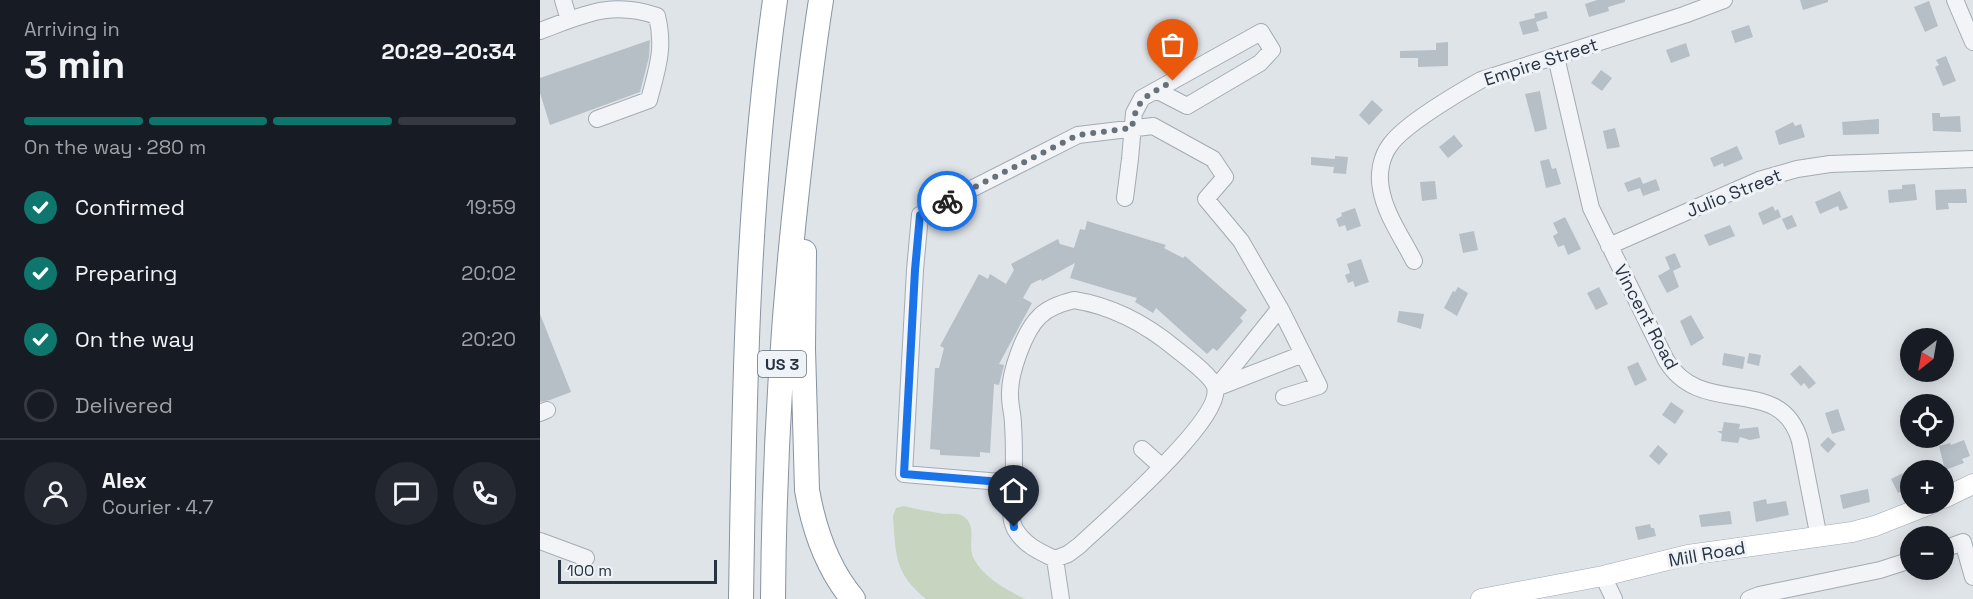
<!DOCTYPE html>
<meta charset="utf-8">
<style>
:root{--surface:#171b24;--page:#242831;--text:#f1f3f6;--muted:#9ea1a6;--line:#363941;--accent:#0f766e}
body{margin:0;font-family:"Space Grotesk",sans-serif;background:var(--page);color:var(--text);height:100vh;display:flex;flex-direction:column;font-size:22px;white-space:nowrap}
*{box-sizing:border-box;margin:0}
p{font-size:20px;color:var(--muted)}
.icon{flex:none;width:33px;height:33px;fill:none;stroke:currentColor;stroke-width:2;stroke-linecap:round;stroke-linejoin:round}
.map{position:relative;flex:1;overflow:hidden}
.panel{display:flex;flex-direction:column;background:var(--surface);width:540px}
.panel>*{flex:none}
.needle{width:39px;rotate:211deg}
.controls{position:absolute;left:1360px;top:328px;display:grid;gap:12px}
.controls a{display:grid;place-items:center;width:54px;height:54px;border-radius:50%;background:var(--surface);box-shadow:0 3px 15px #0003;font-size:30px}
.scale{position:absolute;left:18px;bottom:15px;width:159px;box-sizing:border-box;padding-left:6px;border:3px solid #273341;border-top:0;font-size:16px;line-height:21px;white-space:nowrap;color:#273341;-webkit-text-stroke:4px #eff3f7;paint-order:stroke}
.pin{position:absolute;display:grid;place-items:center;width:51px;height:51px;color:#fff;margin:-62px -26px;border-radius:50% 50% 50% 0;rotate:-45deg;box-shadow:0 0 6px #0007}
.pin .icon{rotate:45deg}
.courier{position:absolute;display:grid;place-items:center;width:60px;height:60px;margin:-30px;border:4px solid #1a73e8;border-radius:50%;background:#fff;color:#222;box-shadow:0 2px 8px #0007}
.headline em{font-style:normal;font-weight:600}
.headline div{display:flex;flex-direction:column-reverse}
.headline{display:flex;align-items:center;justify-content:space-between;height:102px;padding:0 24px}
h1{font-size:39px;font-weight:600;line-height:45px}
.bar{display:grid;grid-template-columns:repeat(4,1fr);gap:9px 6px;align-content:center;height:72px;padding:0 24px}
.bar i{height:8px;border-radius:4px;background:var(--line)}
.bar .current{background:var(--accent)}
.bar p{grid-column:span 4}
.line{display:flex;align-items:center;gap:15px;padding:0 24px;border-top:2px solid var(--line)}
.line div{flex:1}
.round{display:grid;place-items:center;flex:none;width:63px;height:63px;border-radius:32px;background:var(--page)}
ol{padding:0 24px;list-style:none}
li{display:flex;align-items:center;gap:18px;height:66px}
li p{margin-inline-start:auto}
li .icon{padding:6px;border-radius:50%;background:var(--accent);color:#fff;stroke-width:4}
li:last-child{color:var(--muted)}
li i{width:33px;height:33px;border:3px solid var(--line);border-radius:50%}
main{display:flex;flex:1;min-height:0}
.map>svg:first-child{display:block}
.green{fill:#c7d4c0}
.building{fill:#b6bec6}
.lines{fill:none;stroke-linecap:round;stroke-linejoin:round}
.minor-casing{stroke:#a4abb3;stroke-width:18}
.major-casing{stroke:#9ea9b6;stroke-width:21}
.highway-casing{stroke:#8693a1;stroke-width:26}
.minor{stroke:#f2f4f7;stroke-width:16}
.major{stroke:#fff;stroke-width:20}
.highway{stroke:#fff;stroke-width:24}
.done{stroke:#67717c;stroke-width:6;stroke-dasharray:0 10.8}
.route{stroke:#1a73e8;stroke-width:8}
.labels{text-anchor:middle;stroke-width:6;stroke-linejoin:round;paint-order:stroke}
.shield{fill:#eff3f7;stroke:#636d78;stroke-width:1.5}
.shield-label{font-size:16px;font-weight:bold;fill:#273341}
.street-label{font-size:18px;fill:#273341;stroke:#eff3f7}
</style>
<main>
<section class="panel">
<div class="headline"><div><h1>3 min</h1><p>Arriving in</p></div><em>20:29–20:34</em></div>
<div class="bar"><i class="current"></i><i class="current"></i><i class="current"></i><i></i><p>On the way · 280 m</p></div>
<ol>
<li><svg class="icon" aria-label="check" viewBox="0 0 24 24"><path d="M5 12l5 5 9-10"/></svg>Confirmed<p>19:59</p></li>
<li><svg class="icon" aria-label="check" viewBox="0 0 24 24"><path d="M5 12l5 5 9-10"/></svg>Preparing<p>20:02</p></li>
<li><svg class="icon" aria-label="check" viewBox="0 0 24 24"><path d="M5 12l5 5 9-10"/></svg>On the way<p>20:20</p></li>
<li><i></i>Delivered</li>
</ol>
<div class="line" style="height:108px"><a class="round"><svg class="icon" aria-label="person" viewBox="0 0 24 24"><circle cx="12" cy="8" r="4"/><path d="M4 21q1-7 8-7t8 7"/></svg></a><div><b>Alex</b><p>Courier · 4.7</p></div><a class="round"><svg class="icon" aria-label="chat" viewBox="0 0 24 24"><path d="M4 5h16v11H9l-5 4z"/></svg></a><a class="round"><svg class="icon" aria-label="phone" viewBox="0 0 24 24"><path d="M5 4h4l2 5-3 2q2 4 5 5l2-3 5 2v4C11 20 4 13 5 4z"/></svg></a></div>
</section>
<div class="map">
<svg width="1433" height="599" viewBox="0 0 1433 599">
<rect width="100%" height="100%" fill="#dfe4e9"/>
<path class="green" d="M364,506C375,509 393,512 405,514C411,514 418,513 423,516C439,527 426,545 434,559C444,578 467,590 485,599H386C354,573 356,555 353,516L356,508Z"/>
<path class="building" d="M1057,0H1085V2L1068,7L1069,11L1049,17L1045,4Z
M1260,0H1288V2L1263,10Z
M1389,1L1398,26L1385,32L1374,7Z
M1006,11L1008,18L996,22L999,31L983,35L979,22L995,18L994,14Z
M1209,25L1213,37L1195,43L1191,31Z
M110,40L109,57L100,92L10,125L0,93V78Z
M908,42V66L878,67V58H860V51L896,50V43Z
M1146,43L1150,56L1131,63L1126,50Z
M1406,56L1416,81L1403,86L1395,67L1399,65L1396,60Z
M1061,70L1072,78L1062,91L1051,83Z
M1000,91L1007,129L995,132L985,94Z
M832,100L843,110L829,125L819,115Z
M1392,113H1400V117L1420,116L1421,132L1393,131Z
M1339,119V134L1303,135L1302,122Z
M1253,122L1255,126L1261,124L1265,137L1239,145L1235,131Z
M1075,128L1080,147L1067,149L1063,131Z
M914,135L923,146L908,158L899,147Z
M1197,146L1203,159L1184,167L1183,163L1174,167L1170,158Z
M795,156L808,157L806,174L793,173L794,167L771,165V157L795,159Z
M1009,159L1012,169L1016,168L1021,184L1006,188L1000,161Z
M1100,177L1103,184L1116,179L1120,190L1103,196L1100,188L1088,192L1084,183Z
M895,181L897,199L882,201L880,182Z
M1375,184L1377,200L1349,203L1348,190L1362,189V185Z
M1426,189L1427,203H1408L1409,209L1396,210L1395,190Z
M1300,191L1308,208L1300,211L1298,206L1280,214L1275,202Z
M1233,206L1235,211L1238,209L1241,217L1223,225L1218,213Z
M815,208L821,226L807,231L805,225L799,227L796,219L802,216L801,213Z
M1252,215L1257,226L1247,230L1242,219Z
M1025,217L1041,249L1028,255L1024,245L1018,247L1013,236L1018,233L1013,223Z
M547,221L626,245L624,248L643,258L645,256L707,310L700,318L703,321L677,351L673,348L667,354L616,308L613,313L595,302L597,298L530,278L535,263L502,281L501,279L491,284L483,298L492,303L459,364L464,365L459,385L454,384L450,453L440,452V457L400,455V450L390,449L395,368H399L404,348L400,346L439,274L448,279L450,274L466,284L474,270L471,264L518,239L520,244L534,248L540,229L545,230Z
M1190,225L1195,236L1169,246L1164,235Z
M934,231L938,250L923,253L919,234Z
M1135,253L1141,267L1133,271L1139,287L1127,293L1118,276L1130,269L1125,257Z
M821,259L829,282L815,287L813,281L808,283L805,275L810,273L807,264Z
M918,287L928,293L917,316L904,308L913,291L915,292Z
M1059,287L1068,304L1056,310L1047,293Z
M859,311L884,314L881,329L857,322Z
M0,314L31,392L10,400L0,402Z
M1151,315L1164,338L1151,346L1140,321Z
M1184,353L1205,357L1203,369L1182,365Z
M1209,353L1221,355L1219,366L1207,363Z
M1098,362L1107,380L1095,386L1087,367Z
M1260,365L1276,383L1269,389L1264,383L1261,386L1250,374Z
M1131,402L1144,411L1135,424L1122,415Z
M1298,409L1305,430L1292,434L1285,413Z
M1184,422L1200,424L1199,429L1218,427L1220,438L1210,440L1200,437L1198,443L1181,441L1182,434L1177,431H1182Z
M1288,437L1296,444L1288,453L1280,445Z
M1424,440L1430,456L1422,459L1424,463L1405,470L1399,446L1410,443L1411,445Z
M1118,445L1128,454L1119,465L1109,456Z
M1371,469V487L1358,493L1351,479Z
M1328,489L1330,502L1303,509L1300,495Z
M1226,499L1227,504L1246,501L1249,515L1216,522L1213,502Z
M1190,511L1192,524L1161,527L1159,515Z
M1110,524L1111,528H1114L1116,536L1098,540L1095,527Z"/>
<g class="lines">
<defs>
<path id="minor" d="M23,0L29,20
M1415,0L1433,42
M0,31C43,15 71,0 117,16C125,49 117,69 109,100L57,119
M1016,57L1051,208L1126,360C1161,420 1241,372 1260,441L1279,538
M585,198L590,159L594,113L602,98L721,32L732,50L720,63L647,106L616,90
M1069,246L1219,180L1257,169L1290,164L1433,159
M874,261C863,239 845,214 841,189C838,174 841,157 850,145C864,125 918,93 941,80L1144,15L1184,0
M534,300C572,306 606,324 636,349C646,357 672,376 675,387C684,419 564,522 540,545L528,554L515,559C500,552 484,545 475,529C466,512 475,485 474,465C474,452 474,438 473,424C473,415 470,406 470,396C469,374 484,331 500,316C509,307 522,303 534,300Z
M740,308L676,388L763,354
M0,413L7,410
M602,449L622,467
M473,483L364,474L375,270L380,215L538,135L613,126L673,159L685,177L666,199L701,241L742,312L779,386L744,397
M0,541L46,558
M1404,549L1423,542L1433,577
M515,559L521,599
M1063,576L1074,599
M1209,599L1219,595L1340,570L1371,560"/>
<path id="major" d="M1404,498L1433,484
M941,599L1063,576L1148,555L1312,532L1335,526L1391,504"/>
<path id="highway" d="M264,252L263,349L267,490C274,530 287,568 313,599
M201,599C204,399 207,199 235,0
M233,599C234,462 242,326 257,190C264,126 271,63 281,0"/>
</defs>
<use href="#minor" class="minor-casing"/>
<use href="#major" class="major-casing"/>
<use href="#highway" class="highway-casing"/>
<use href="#minor" class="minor"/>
<use href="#major" class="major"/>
<use href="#highway" class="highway"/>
</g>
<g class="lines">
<path class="done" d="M407,201L538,135L592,128C596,97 609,95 633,81"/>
<path class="route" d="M407,201L380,215L375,270L364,474L473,483L472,510L474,527"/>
</g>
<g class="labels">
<rect class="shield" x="218" y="351" width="48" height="26" rx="4.5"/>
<g class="shield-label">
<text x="242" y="370">US 3</text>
</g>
<g class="street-label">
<text transform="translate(1001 62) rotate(-18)" y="6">Empire Street</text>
<text transform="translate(1194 193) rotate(-22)" y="6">Julio Street</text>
<text transform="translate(1106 317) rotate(62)" y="6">Vincent Road</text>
<text transform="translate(1167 554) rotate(-10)" y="6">Mill Road</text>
</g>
</g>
</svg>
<div class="controls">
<a><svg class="needle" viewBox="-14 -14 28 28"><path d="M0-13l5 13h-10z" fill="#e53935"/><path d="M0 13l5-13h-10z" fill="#9ea1a6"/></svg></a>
<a><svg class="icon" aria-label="locate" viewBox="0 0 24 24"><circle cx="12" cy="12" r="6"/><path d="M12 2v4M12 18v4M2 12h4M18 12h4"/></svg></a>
<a>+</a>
<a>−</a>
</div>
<div class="scale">100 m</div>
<div class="pin" style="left:633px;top:81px;background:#ea580c"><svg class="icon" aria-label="bag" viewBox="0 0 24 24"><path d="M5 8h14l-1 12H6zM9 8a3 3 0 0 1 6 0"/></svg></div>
<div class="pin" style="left:474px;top:527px;background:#1f2937"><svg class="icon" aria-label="home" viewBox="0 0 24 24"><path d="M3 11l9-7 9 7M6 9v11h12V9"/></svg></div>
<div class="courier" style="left:407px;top:201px"><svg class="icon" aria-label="bike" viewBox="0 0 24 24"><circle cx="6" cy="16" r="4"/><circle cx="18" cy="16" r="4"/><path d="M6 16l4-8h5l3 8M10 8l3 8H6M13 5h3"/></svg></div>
</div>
</main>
